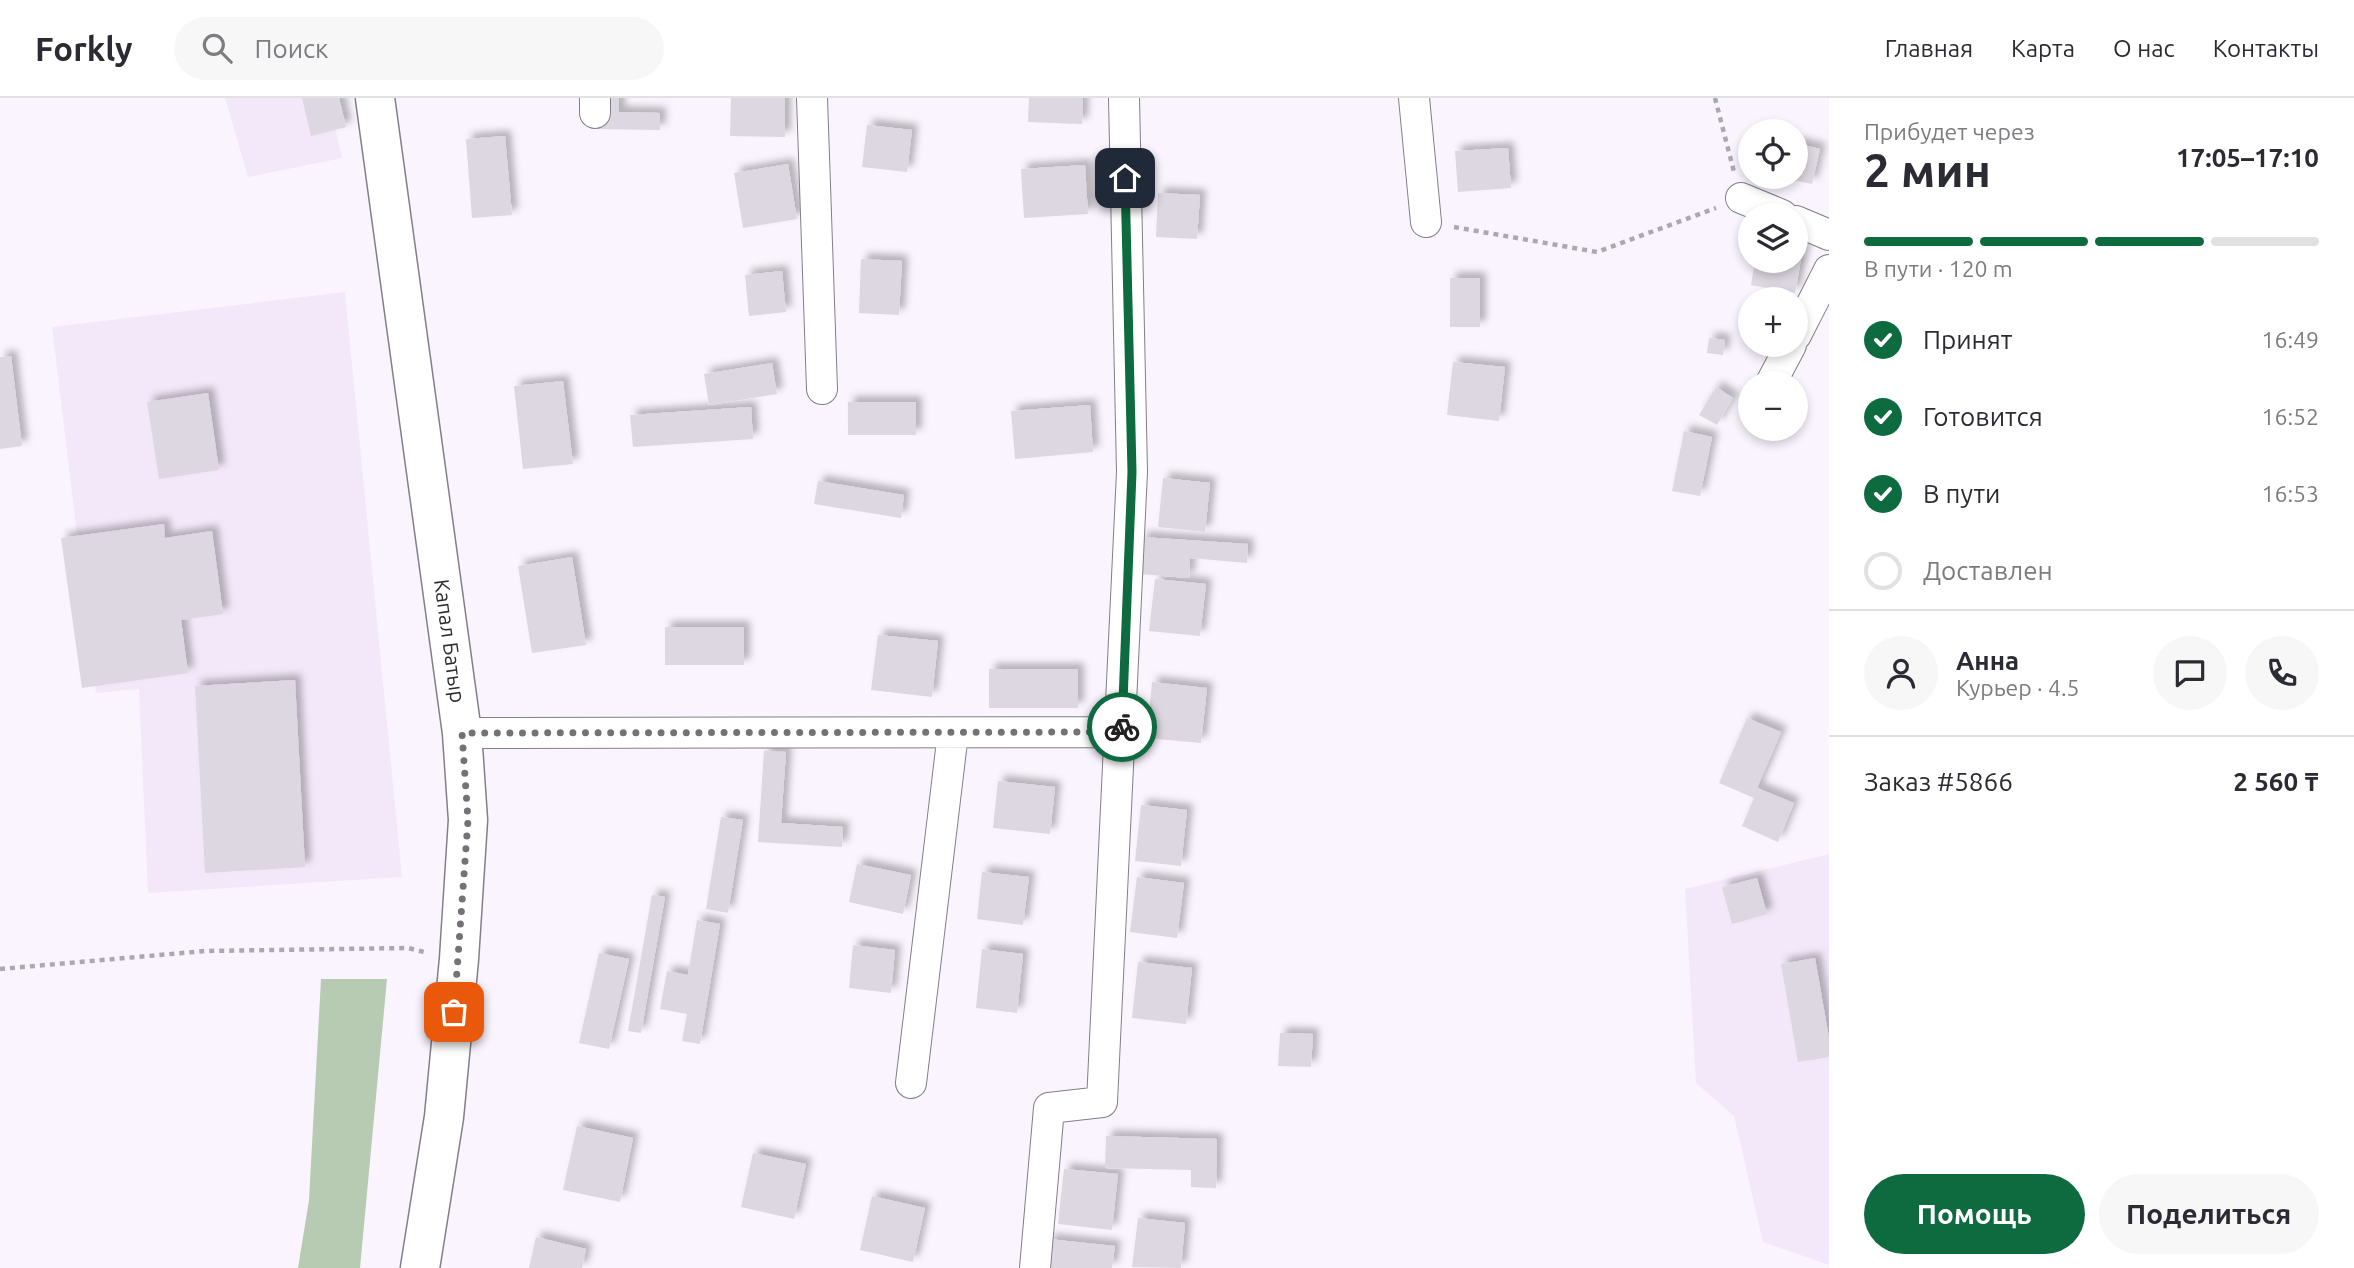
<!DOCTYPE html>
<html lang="ru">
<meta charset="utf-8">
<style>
:root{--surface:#fff;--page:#f7f7f7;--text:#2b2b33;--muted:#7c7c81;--line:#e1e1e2;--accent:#0e6b3f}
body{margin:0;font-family:Ubuntu,sans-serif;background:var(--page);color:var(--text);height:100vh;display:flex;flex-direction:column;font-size:26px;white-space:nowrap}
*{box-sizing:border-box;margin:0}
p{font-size:23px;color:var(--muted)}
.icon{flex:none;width:38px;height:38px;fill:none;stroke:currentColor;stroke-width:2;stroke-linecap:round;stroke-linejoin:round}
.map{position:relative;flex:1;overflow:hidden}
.details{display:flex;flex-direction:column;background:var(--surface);width:525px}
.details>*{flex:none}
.controls{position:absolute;left:1738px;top:21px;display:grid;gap:14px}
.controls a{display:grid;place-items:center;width:70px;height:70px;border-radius:50%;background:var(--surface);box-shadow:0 4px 10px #0003;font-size:35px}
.pin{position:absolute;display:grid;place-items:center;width:60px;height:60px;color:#fff;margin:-30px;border-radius:14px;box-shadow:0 4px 10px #0006}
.courier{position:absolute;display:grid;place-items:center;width:70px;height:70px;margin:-35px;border:5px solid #0e6b3f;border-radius:50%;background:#fff;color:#222;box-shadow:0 2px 9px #0007}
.summary em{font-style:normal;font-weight:600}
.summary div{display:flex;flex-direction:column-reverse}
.summary{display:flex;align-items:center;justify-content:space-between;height:119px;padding:0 35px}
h1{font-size:46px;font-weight:600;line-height:52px}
.bar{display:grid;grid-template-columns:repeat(4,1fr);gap:10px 7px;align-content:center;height:84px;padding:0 35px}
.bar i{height:9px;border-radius:5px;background:var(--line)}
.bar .active{background:var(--accent)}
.bar p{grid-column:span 4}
.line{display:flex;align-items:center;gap:18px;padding:0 35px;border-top:2px solid var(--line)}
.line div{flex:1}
.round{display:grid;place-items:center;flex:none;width:74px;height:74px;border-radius:37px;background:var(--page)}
ol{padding:0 35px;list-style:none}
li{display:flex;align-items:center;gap:21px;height:77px}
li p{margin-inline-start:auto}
li .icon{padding:7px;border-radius:50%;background:var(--accent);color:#fff;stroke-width:4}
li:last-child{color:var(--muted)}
li i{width:38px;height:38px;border:4px solid var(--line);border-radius:50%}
.cta{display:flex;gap:14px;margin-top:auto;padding:14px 35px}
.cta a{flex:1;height:80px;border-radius:42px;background:var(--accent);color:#fff;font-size:28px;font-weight:600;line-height:80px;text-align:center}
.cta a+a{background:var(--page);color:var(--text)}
header{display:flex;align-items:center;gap:42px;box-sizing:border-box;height:98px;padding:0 35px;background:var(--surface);border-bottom:2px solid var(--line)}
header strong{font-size:33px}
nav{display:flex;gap:38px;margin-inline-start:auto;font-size:24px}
.search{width:490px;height:63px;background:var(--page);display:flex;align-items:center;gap:18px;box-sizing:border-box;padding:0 24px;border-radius:38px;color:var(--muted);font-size:26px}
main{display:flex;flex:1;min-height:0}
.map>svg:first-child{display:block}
.built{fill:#f3e8f9}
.green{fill:#b7cbb3}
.building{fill:#ddd7e1;filter:url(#shadow)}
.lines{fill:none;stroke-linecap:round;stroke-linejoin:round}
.minor-casing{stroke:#837e87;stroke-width:32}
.secondary-casing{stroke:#837e87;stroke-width:41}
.path{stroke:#aca8af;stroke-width:4.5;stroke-dasharray:5 5;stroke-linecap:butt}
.minor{stroke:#fff;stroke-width:30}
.secondary{stroke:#fff;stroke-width:38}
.done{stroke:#757177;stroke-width:7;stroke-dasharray:0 12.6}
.route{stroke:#0e6b3f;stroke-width:9}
.labels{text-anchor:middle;stroke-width:6;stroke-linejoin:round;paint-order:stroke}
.street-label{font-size:21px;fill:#2d2b2e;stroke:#fff}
</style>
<header>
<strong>Forkly</strong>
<div class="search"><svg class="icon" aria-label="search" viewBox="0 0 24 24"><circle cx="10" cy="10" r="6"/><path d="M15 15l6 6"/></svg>Поиск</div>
<nav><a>Главная</a><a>Карта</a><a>О нас</a><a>Контакты</a></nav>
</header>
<main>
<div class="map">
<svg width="1829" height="1170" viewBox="0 0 1829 1170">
<defs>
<filter id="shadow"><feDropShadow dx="6" dy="-6" stdDeviation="3.5" flood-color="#0004"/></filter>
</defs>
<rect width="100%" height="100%" fill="#faf4fe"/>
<path class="built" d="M225,0H328L342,60L248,79Z
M345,194L402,779L148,795L139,591L96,595L52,229Z
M1829,756V1167L1763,1144L1734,1018L1696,985L1685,791Z"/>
<path class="green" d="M321,881H387L360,1170H298L309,1102Z"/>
<path class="building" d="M302,0H339L346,29L311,38Z
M597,0H619V14L660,15V32L597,31Z
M731,0H785V39L730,38Z
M1029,0H1083L1082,26L1028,24Z
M867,27L912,32L907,74L862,69Z
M505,38L512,117L472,120L466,41Z
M1796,45L1820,51L1812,86L1784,80L1796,79Z
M1508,50L1511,90L1458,94L1455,53Z
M788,66L797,121L743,130L734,75Z
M1085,67L1088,116L1024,120L1021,71Z
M1158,95L1200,97L1197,141L1156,139Z
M1796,149L1803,150L1795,195L1751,187L1755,163H1796Z
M861,161L902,163L899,217L859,215Z
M782,173L786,214L749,218L745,177Z
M1450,180H1480V229H1450Z
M1709,240L1725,242L1723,257L1707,255Z
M11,258L22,348L0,351V259Z
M1453,264L1505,269L1499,323L1447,317Z
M772,265L777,296L709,307L704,276Z
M563,283L573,366L523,371L514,288Z
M1716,289L1733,300L1717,327L1699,317Z
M208,295L219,372L159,381L147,304Z
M848,304H916V337H848Z
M1090,307L1093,354L1015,361L1011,313Z
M751,309L753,341L633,349L630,317Z
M1684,333L1712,339L1700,398L1672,393Z
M1163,380L1210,385L1205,434L1158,429Z
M818,383L904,397L901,420L814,406Z
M164,426L165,440L212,433L223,516L181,522L188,575L82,590L61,440Z
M1141,439L1248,446L1247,465L1190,460L1189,480L1138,476Z
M572,459L586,547L532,555L518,468Z
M1155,481L1206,486L1200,538L1149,533Z
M665,529H744V567H665Z
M878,537L938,543L932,599L871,592Z
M989,571H1078V610H989Z
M295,582L305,769L205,775L195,588Z
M1152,584L1207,590L1201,645L1147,640Z
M1747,620L1781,634L1757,690L1794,705L1778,744L1742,728L1754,700L1719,685Z
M764,653L786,654L781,725L843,729L842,749L758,744Z
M998,683L1055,689L1050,736L993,730Z
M1141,707L1187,712L1181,768L1135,763Z
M721,719L743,722L728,815L706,811Z
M857,766L911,777L903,816L849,804Z
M982,774L1029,779L1023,827L977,821Z
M1137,779L1184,785L1177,840L1130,834Z
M1757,780L1767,816L1732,826L1722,789Z
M652,797L665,799L641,935L628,933Z
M697,822L720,826L700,946L682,943L687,916L660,911L667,873L688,877Z
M853,847L895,852L891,895L849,890Z
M982,851L1023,856L1017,915L976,910Z
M599,855L629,861L609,951L579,945Z
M1815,860L1829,940V959L1798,964L1781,866Z
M1138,864L1192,870L1186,926L1132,920Z
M1280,935L1313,936L1311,969L1278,968Z
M577,1028L633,1040L620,1104L563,1092Z
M1106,1038L1217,1041L1216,1090L1191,1089V1072L1105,1070Z
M753,1055L806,1066L794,1121L741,1109Z
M1064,1071L1118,1076L1112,1132L1058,1126Z
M872,1098L925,1110L913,1164L860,1152Z
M1138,1120L1185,1125L1181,1170L1132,1169Z
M536,1139L586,1151L582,1170H529Z
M1048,1141L1115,1148L1112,1170H1045Z"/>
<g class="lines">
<defs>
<path id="minor" d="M595,0V15
M812,0L822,291
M1414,0L1426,124
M1741,100L1782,117
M1796,123L1829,137
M1796,237L1829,172
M1771,285L1791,247
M462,635L1122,634
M911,985L953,635
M1035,1170L1049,1010L1102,1004L1132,374L1124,0"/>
<g id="secondary">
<path id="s1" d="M375,0L462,635L468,722L459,861L444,1019L420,1170"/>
</g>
</defs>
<use href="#minor" class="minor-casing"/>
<use href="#secondary" class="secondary-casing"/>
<path class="path" d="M1715,0L1734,74
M1454,129L1597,154L1716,110
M0,871L205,853L408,850L428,855"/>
<use href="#minor" class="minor"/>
<use href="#secondary" class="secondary"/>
</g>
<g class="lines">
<path class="done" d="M454,914L468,722L462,635L1122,634V629"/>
<path class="route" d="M1122,629L1132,374L1125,80"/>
</g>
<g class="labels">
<g class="street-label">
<text dy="7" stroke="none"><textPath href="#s1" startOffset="548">Капал Батыр</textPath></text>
</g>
</g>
</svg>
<div class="controls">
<a><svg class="icon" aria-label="locate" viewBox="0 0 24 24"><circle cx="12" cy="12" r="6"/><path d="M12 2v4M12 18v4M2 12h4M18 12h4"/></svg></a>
<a><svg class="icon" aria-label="layers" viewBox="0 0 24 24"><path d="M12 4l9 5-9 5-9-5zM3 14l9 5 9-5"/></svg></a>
<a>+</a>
<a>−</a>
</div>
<div class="pin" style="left:454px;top:914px;background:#ea580c"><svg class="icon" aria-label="bag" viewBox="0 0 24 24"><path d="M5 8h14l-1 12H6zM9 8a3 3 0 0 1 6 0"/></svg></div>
<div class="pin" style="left:1125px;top:80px;background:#1f2937"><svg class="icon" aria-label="home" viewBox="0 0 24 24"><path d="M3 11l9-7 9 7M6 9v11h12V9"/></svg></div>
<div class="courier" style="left:1122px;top:629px"><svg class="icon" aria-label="bike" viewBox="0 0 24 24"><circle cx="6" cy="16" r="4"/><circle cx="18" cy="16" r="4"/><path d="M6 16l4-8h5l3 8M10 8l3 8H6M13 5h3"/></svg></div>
</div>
<section class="details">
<div class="summary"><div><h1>2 мин</h1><p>Прибудет через</p></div><em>17:05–17:10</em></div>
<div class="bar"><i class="active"></i><i class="active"></i><i class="active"></i><i></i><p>В пути · 120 m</p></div>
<ol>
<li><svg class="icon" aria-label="check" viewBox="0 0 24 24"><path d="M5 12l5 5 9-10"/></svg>Принят<p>16:49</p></li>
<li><svg class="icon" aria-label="check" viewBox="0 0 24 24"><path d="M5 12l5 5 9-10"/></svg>Готовится<p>16:52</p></li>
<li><svg class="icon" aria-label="check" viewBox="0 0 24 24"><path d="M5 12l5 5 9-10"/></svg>В пути<p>16:53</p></li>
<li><i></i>Доставлен</li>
</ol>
<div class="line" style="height:126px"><a class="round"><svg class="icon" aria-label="person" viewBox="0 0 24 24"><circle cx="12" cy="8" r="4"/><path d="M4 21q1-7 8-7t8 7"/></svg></a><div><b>Анна</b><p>Курьер · 4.5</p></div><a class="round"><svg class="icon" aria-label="chat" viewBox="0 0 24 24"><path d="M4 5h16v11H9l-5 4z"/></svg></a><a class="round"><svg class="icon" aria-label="phone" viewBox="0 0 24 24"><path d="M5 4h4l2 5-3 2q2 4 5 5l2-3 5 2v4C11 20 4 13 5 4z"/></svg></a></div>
<div class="line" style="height:91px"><div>Заказ #5866</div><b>2 560 ₸</b></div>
<div class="cta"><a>Помощь</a><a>Поделиться</a></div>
</section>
</main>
